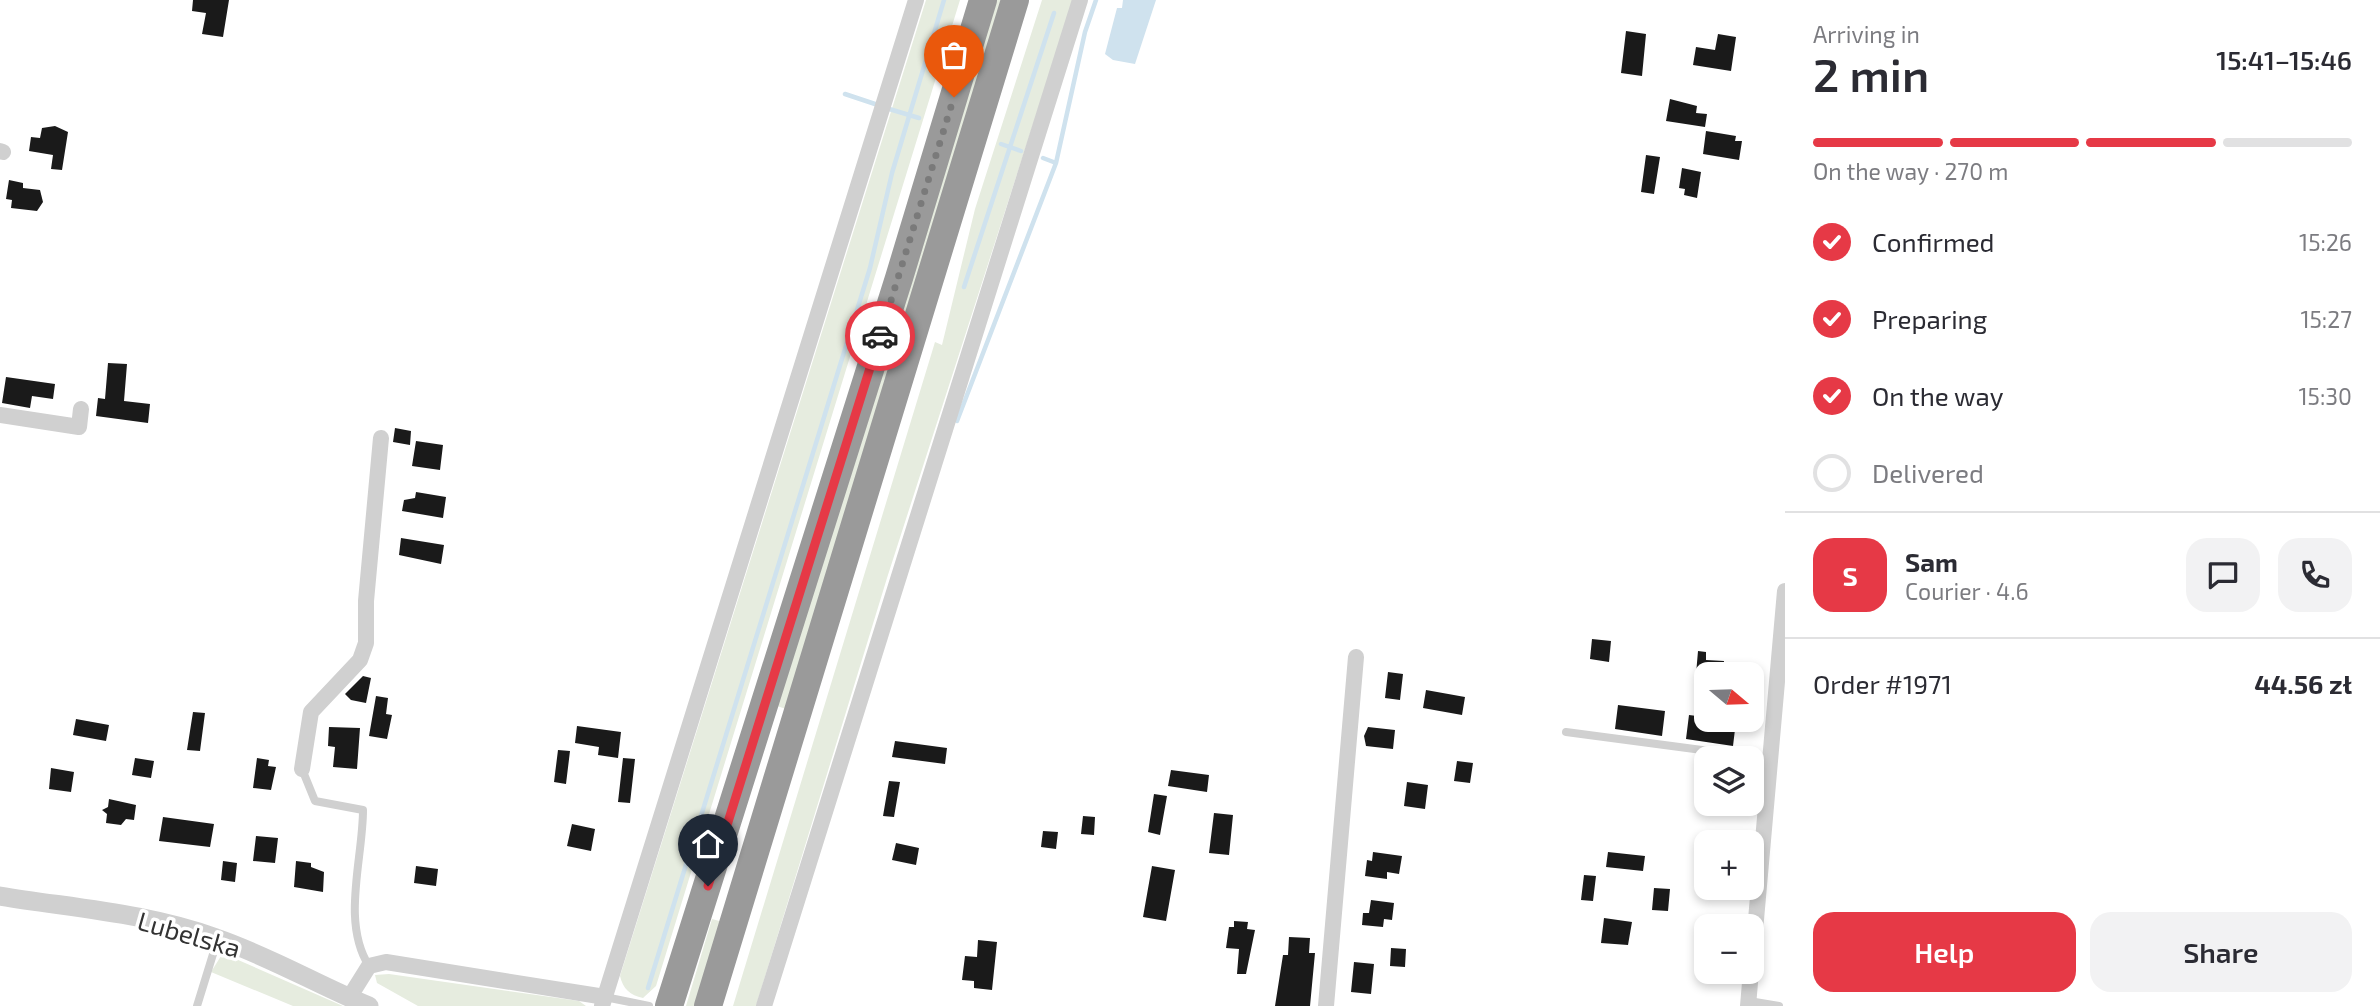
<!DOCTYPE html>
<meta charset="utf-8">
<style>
:root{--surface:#fff;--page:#f2f2f3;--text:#2b2b33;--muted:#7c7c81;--line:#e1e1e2;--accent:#e63946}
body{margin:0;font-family:"Exo 2",sans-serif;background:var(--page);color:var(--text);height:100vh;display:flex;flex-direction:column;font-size:26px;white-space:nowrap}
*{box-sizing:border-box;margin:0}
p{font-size:23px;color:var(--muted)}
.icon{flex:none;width:38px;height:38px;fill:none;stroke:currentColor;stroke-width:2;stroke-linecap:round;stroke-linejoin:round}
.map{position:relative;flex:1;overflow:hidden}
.panel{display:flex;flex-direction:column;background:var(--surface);width:595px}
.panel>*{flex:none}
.needle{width:46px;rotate:109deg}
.fabs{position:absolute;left:1694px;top:662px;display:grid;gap:14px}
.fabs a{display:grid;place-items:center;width:70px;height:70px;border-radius:14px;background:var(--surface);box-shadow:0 4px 10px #0003;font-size:35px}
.pin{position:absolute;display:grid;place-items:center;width:60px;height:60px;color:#fff;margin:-72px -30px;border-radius:50% 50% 50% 0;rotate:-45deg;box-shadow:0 0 7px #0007}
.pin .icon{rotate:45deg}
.courier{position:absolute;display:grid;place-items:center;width:70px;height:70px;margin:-35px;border:5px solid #e63946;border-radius:50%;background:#fff;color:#222;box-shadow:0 2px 9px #0007}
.headline em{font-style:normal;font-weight:600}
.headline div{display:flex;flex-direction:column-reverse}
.headline{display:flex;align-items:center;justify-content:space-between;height:119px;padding:0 28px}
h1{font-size:46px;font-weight:600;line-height:52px}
.bar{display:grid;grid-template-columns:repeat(4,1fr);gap:10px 7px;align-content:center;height:84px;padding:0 28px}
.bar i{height:9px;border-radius:5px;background:var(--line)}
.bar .on{background:var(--accent)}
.bar p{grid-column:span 4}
.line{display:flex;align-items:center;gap:18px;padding:0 28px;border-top:2px solid var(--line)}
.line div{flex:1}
.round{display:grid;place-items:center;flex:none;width:74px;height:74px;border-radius:21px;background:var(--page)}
ol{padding:0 28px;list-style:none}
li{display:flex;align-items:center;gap:21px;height:77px}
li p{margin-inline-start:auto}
li .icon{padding:7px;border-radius:50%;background:var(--accent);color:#fff;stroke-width:4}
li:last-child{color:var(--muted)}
li i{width:38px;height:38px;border:4px solid var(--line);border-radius:50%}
.primary-button{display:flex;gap:14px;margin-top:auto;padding:14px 28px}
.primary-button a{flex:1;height:80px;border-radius:21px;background:var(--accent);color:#fff;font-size:28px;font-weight:600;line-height:80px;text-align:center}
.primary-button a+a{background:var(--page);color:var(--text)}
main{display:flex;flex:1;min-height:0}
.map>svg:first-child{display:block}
.green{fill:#e6ecdf}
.water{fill:#cfe2ee}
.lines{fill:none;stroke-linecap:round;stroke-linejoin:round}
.stream{stroke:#cfe2ee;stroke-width:4.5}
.building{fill:#1a1a1a}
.service{stroke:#d0d0d0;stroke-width:8}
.minor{stroke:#d0d0d0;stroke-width:16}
.tertiary{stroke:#d0d0d0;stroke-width:19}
.motorway{stroke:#9a9a9a;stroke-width:28}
.done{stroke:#7a7a7a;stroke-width:7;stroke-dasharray:0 12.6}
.route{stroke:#e63946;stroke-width:9}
.labels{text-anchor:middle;stroke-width:7;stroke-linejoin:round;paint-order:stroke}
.street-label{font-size:26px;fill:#333;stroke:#fff}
</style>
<main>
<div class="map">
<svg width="1785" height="1006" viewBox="0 0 1785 1006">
<rect width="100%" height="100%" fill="#fff"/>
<path class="green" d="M926,0H960L656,986L643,998C630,995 623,989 620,976Z
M996,0H1008L789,710L777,706Z
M1042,0H1073L887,578L756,1006H733L935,342L942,345L975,209Z
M712,919L723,922L697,1006H686Z
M221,956H229L343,1006H293L211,972Z
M389,974L579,1001L586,1006H418L377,983L375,975Z"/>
<path class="water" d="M1123,0H1156L1135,64L1113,60L1105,54L1117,8H1122Z"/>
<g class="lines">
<path class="stream" d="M845,94L878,105
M886,108L919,118
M1001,144L1021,151
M1043,158L1056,163
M964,287L1054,13
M957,421L1056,163L1085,32L1096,0
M648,988L870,268L892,173L944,0"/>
</g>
<path class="building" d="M193,0H229L223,37L202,34L206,13L192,11Z
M1626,31L1646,34L1642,76L1621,73Z
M1718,34L1736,37L1731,71L1693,65L1696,47L1715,50Z
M1670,99L1697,106L1696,113L1707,114L1705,127L1666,121Z
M55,126L68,132L62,170L51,169L53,155L29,151L31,137L40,138L42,128Z
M1706,131L1736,136L1735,141H1742L1739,160L1703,154Z
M1646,155L1660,157L1654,194L1641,192Z
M1682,168L1701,172L1697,198L1684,195L1685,189L1679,188Z
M9,180L23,183V188L40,190L43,202L37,211L11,208L12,200L6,199Z
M108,363L127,364L124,401L150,404L148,423L96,416L98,398L105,399Z
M6,377L55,384L53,399L32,396L30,408L2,403Z
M395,428L411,431L410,445L393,442Z
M416,441L443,445L440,470L412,466Z
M416,492L446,497L443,518L402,511L404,500L415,498Z
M401,538L444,545L441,564L399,555Z
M1592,639L1611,641L1609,662L1590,659Z
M1698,651L1706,652V660L1724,661L1723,674H1706V689L1695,686Z
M1388,672L1403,674L1400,700L1385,698Z
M363,676L371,678L366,703L351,700L345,694Z
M1426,690L1465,697L1462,715L1423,708Z
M376,696L388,698L386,714L392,715L387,739L369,736Z
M1618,705L1665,711L1662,736L1615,729Z
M193,712L205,713L200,751L187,750Z
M1689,715L1736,721L1733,746L1686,739Z
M76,719L109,725L106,741L73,735Z
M577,726L621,732L618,758L598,755L599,747L575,743Z
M329,727L360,728L357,769L333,767L335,747L328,746Z
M1368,727L1395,730L1393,749L1366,746L1364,736Z
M895,741L947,748L945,764L892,757Z
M558,750L570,751L566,784L554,782Z
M135,758L154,761L151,778L132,775Z
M257,758L269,760L268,766L276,767L271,790L253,788Z
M623,758L635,759L630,803L618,802Z
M1457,761L1473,763L1470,783L1454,781Z
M51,768L74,772L71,792L49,789Z
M1171,770L1209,775L1207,792L1168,786Z
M889,781L900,782L894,817L883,816Z
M1407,782L1428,785L1425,809L1404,806Z
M1154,794L1167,796L1160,835L1148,832Z
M109,799L136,805L134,820L126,819L121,825L106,823L107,814L102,810L108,807Z
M1214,813L1233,815L1229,855L1209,853Z
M1083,816L1095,817L1094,835L1081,834Z
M163,817L214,824L210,847L159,841Z
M572,824L595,829L591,851L567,846Z
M1043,831L1058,832L1056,849L1041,847Z
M256,836L278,838L275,863L253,861Z
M896,843L919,848L916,865L892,860Z
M1373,852L1402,856L1399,874L1387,872V879L1365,876L1367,860L1372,861Z
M1608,852L1645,856L1643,871L1606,867Z
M223,861L237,863L235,882L221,880Z
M296,861L311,863V867L324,872L323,892L294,887Z
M416,866L438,869L436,886L414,883Z
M1152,866L1175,870L1166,921L1143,917Z
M1584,875L1596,876L1593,901L1581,900Z
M1654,888L1670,889L1668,911L1652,910Z
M1371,900L1394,903L1392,920L1384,919L1383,927L1362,925L1363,913H1369Z
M1604,918L1632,922L1628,945L1601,943Z
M1234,921L1248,922L1247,929L1255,930L1246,974H1237L1239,949L1226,948L1229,927H1234Z
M1289,937L1310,938L1309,953H1315L1310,1006H1275L1283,955H1288Z
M978,940L997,942L992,990L974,988V981L962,980L965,956L977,957Z
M1391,948L1406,949L1405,967L1390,966Z
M1354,962L1374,964L1371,994L1351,992Z"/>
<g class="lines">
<path class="service" d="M1566,732L1770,759
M302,769L315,801L363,810C363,859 341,922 369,966
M605,997L649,1006
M1749,1001L1779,1006
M197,1006L218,938"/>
<path class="minor" d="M0,151L3,152
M0,415L79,427L81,409
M302,769L311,712L360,660L366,643V601L381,438
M1752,965L1785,591
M349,998L369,966L386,962L605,997
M602,1006L916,0
M764,1006L1080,0
M1326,1006L1356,657
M1748,1006L1751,971"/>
<path class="tertiary" d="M0,896C72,908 148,913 216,938C269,956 318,985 369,1006"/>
<path class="motorway" d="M669,1006L899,278L983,0
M708,1006L1015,0"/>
</g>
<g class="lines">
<path class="done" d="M880,336L954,97"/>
<path class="route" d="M708,886L880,336"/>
</g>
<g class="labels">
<g class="street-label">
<text transform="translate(189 935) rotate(16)" y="9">Lubelska</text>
</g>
</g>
</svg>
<div class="fabs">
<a><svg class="needle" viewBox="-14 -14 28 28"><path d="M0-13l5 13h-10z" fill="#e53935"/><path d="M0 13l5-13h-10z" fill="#7c7c81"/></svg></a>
<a><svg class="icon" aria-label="layers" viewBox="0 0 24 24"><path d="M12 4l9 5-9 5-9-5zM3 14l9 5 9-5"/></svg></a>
<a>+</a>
<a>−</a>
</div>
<div class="pin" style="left:954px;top:97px;background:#ea580c"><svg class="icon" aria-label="bag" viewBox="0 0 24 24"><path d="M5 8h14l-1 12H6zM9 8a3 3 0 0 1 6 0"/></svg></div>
<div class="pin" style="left:708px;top:886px;background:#1f2937"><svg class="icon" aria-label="home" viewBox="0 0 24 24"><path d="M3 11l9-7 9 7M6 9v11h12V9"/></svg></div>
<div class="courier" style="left:880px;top:336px"><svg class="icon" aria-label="car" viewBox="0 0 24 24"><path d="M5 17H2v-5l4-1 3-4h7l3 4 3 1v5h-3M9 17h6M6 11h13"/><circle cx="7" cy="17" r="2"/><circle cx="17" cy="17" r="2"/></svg></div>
</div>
<section class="panel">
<div class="headline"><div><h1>2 min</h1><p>Arriving in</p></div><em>15:41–15:46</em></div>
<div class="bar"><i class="on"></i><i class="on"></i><i class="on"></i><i></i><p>On the way · 270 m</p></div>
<ol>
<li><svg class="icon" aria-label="check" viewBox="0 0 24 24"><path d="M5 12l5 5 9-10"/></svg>Confirmed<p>15:26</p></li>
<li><svg class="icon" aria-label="check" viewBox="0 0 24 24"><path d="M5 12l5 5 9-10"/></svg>Preparing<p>15:27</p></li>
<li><svg class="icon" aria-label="check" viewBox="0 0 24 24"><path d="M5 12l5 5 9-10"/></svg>On the way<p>15:30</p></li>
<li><i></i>Delivered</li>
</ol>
<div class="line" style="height:126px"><b class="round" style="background:var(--accent);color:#fff">S</b><div><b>Sam</b><p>Courier · 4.6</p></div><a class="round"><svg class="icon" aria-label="chat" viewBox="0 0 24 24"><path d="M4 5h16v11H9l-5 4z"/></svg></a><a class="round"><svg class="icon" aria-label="phone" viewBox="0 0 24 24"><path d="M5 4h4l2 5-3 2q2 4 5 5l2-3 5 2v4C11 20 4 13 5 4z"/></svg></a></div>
<div class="line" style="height:91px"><div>Order #1971</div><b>44.56 zł</b></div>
<div class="primary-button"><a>Help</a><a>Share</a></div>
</section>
</main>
